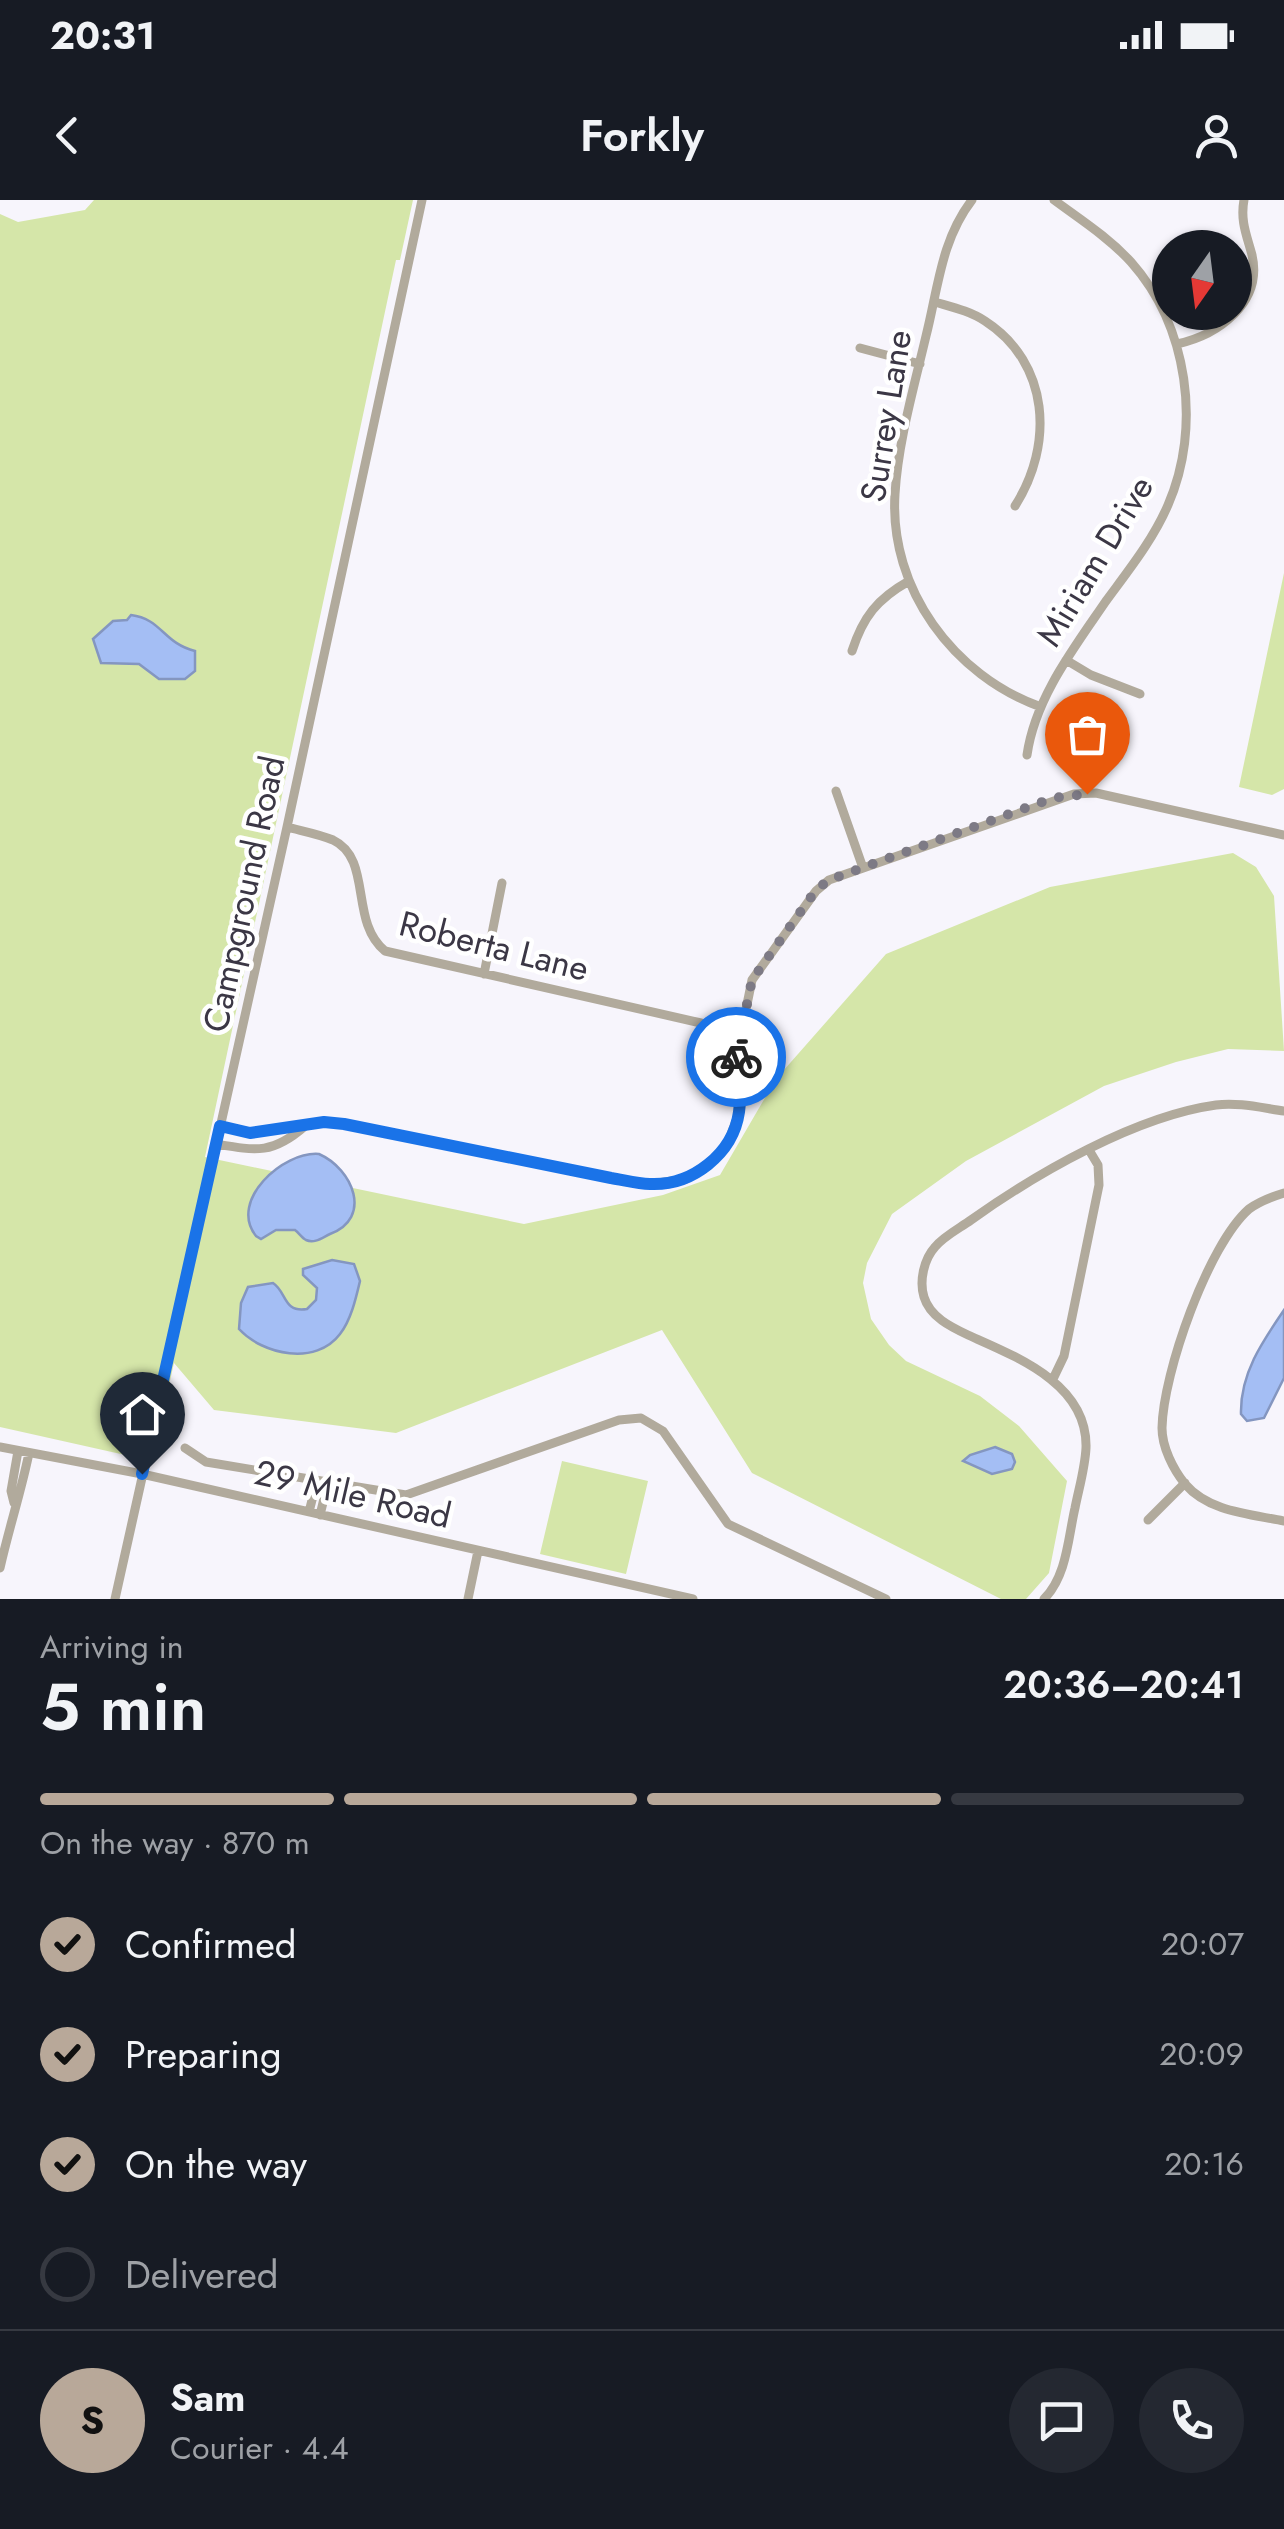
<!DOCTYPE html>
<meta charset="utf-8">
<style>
:root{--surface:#171b24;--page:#242831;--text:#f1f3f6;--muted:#9ea1a6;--line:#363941;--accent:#b8a899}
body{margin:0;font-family:Jost,sans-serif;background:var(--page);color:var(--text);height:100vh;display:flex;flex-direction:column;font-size:38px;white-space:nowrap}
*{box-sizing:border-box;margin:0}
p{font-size:32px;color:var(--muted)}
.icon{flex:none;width:55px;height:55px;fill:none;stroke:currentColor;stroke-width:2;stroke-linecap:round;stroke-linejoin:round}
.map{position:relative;height:1399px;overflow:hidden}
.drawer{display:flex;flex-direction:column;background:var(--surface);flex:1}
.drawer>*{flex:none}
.needle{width:65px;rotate:194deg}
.tools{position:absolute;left:1152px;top:30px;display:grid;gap:20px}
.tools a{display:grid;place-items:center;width:100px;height:100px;border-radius:50%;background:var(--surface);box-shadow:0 2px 8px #0004;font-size:50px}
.pin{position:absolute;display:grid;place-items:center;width:85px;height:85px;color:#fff;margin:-102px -42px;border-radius:50% 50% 50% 0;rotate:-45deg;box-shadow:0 0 10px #0007}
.pin .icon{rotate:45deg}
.courier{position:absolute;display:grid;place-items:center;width:100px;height:100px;margin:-50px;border:8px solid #1a73e8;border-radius:50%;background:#fff;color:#222;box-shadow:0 2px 12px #0007}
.head em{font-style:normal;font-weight:600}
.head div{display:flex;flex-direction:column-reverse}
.head{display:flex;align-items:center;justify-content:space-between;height:170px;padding:0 40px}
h1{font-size:65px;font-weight:600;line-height:75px}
.bar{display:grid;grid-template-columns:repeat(4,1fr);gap:15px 10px;align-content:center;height:120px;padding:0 40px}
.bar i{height:12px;border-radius:8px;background:var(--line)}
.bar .active{background:var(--accent)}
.bar p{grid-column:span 4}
.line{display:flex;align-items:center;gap:25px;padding:0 40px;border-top:2px solid var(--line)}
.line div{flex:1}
.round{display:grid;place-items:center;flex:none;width:105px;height:105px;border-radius:52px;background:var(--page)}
ol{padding:0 40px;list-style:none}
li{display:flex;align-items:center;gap:30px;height:110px}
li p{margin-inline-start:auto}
li .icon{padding:10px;border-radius:50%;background:var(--accent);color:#111;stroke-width:4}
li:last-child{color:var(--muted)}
li i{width:55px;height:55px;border:5px solid var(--line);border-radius:50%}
.status{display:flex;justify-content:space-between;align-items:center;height:70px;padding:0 50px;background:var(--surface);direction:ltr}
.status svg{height:28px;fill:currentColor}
header{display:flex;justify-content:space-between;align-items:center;height:130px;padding:0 40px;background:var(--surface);font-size:45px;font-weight:600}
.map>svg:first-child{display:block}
.green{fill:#d5e6a9}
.water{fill:#a4bef4;stroke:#8496c0;stroke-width:2.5}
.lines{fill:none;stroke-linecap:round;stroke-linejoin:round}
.minor{stroke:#b1aa9c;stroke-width:9}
.done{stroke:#7d7a85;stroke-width:10;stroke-dasharray:0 18}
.route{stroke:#1a73e8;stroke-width:12}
.labels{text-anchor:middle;stroke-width:9;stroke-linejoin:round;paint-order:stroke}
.street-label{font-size:35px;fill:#3b3745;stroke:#fff}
</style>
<div class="status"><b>20:31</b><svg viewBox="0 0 49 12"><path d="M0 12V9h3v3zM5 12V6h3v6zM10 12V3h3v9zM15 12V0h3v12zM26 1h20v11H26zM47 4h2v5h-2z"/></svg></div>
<header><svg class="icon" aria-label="back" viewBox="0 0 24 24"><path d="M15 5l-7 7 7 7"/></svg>Forkly<svg class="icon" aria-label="person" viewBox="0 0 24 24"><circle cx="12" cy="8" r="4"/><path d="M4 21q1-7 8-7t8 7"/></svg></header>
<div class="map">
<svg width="1284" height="1399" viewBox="0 0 1284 1399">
<rect width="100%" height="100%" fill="#f7f5fc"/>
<path class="green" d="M94,0H413L400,60H396L205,957L524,1024L663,995L720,975L776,879L886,754L1050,687L1233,653L1256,667L1274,696L1284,851L1228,849L1176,862L1104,886L966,961L892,1014L867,1063L863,1083L871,1119L889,1145L906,1161L980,1196L1019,1226L1067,1281L1049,1373L1026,1399H1001L752,1273L662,1130L396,1233L214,1210L174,1163L152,1261L0,1227V14L18,22L85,10Z
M1284,373V589L1272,595L1239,587Z
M562,1261L648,1281L626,1374L540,1354Z"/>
<path class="water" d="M131,415C162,419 163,443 195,451V471L185,479H159L139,464L101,463L93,439L113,421L127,420Z
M319,954C353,969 373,1018 330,1034C323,1037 315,1044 306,1040C302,1038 299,1033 295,1030H276L261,1039L256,1036C228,1001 283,951 319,954Z
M332,1060L354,1064L360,1081C356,1098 351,1120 340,1134C316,1166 263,1155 239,1129L241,1103L248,1087L273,1083C287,1092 283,1113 307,1109L316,1100L317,1088L303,1075V1069Z
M1284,1110V1178L1264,1218L1247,1221L1241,1214C1240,1174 1262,1142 1284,1110Z
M995,1247L1012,1254L1015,1262L1012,1269L992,1274L963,1261L970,1255Z"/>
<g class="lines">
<path class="minor" d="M972,0C941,40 938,89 926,136C914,187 898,242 895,294C889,389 954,476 1041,507
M935,102C952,107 970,111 985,121C1050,163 1054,245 1015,306
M1177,144C1218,135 1263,103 1252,55C1247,36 1240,21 1244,0
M860,148L920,164
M852,451C863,417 877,399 909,381
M1066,460L1091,475L1140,494
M1027,555C1035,498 1074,448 1106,401C1128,371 1153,340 1168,305C1202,227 1188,126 1131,62C1108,37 1081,20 1054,0
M836,591L863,668
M287,627C302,631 319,634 333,640C373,659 349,722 385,751L701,823
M484,774L502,683
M220,926L250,933L324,922L344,924L611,978L650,984L686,979L716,958L728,942L739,913L736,858L752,780L816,691L829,680L1074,594L1096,593L1284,635
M216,944C257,951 273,954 305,926
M1284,993C1271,997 1260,1001 1249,1009C1208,1045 1163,1173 1162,1228C1162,1247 1173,1269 1185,1284C1209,1312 1250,1314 1284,1321
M1053,1179L1064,1156L1099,985L1098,965L1089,950
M0,1247L142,1274L693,1399
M185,1248L206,1262L406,1295L619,1220L641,1218L663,1231L728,1324L886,1399
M14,1303L11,1291L18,1251
M309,1312L317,1280
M320,1315L328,1282
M1148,1320L1185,1283
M0,1368C9,1328 21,1292 29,1253
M115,1399L287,627L422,0
M468,1399L478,1351
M1044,1399C1067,1376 1068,1338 1075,1308C1079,1288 1085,1268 1086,1248C1088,1184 1017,1157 968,1135C951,1127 930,1117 924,1097C919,1081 924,1059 935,1047C944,1036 960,1028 971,1020C1037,973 1136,916 1216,905C1238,902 1262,908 1284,911"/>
</g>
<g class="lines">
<path class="done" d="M736,857L752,780L816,690L829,680L1053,598L1087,594"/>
<path class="route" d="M142,1274L220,926L250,933L324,922L344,924L611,978C624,980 637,984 650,984C692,986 733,954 739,912C742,894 737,875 736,857"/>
</g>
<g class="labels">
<g class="street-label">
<text transform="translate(886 216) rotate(-81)" y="12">Surrey Lane</text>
<text transform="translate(1095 361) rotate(-59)" y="12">Miriam Drive</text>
<text transform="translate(244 694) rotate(-78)" y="12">Campground Road</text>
<text transform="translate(494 746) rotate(14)" y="12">Roberta Lane</text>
<text transform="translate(353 1294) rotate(13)" y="12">29 Mile Road</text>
</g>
</g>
</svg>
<div class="tools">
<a><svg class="needle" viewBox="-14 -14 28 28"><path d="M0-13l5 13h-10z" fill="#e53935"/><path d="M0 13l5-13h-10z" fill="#9ea1a6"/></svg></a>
</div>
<div class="pin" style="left:1087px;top:594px;background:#ea580c"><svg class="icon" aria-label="bag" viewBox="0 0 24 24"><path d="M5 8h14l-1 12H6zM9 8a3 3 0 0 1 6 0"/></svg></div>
<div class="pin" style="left:142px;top:1274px;background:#1f2937"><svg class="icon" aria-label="home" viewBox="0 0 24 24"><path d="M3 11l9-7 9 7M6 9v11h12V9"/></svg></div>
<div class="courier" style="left:736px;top:857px"><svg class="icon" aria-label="bike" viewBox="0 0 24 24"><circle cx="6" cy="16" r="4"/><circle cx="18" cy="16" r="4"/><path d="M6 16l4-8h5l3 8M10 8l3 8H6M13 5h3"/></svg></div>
</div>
<section class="drawer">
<div class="head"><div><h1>5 min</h1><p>Arriving in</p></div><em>20:36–20:41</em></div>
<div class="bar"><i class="active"></i><i class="active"></i><i class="active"></i><i></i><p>On the way · 870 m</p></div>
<ol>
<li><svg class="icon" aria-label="check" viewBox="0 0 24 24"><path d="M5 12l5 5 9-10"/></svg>Confirmed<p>20:07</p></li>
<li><svg class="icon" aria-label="check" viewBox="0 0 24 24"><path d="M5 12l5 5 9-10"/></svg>Preparing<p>20:09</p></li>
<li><svg class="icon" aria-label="check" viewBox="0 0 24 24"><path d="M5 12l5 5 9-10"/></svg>On the way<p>20:16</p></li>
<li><i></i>Delivered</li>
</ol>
<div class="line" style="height:180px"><b class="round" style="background:var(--accent);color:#111">S</b><div><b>Sam</b><p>Courier · 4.4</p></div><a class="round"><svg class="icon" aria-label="chat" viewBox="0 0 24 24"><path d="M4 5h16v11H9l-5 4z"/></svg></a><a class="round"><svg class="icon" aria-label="phone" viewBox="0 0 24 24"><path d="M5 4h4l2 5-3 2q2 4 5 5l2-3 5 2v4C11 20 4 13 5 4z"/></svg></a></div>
</section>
